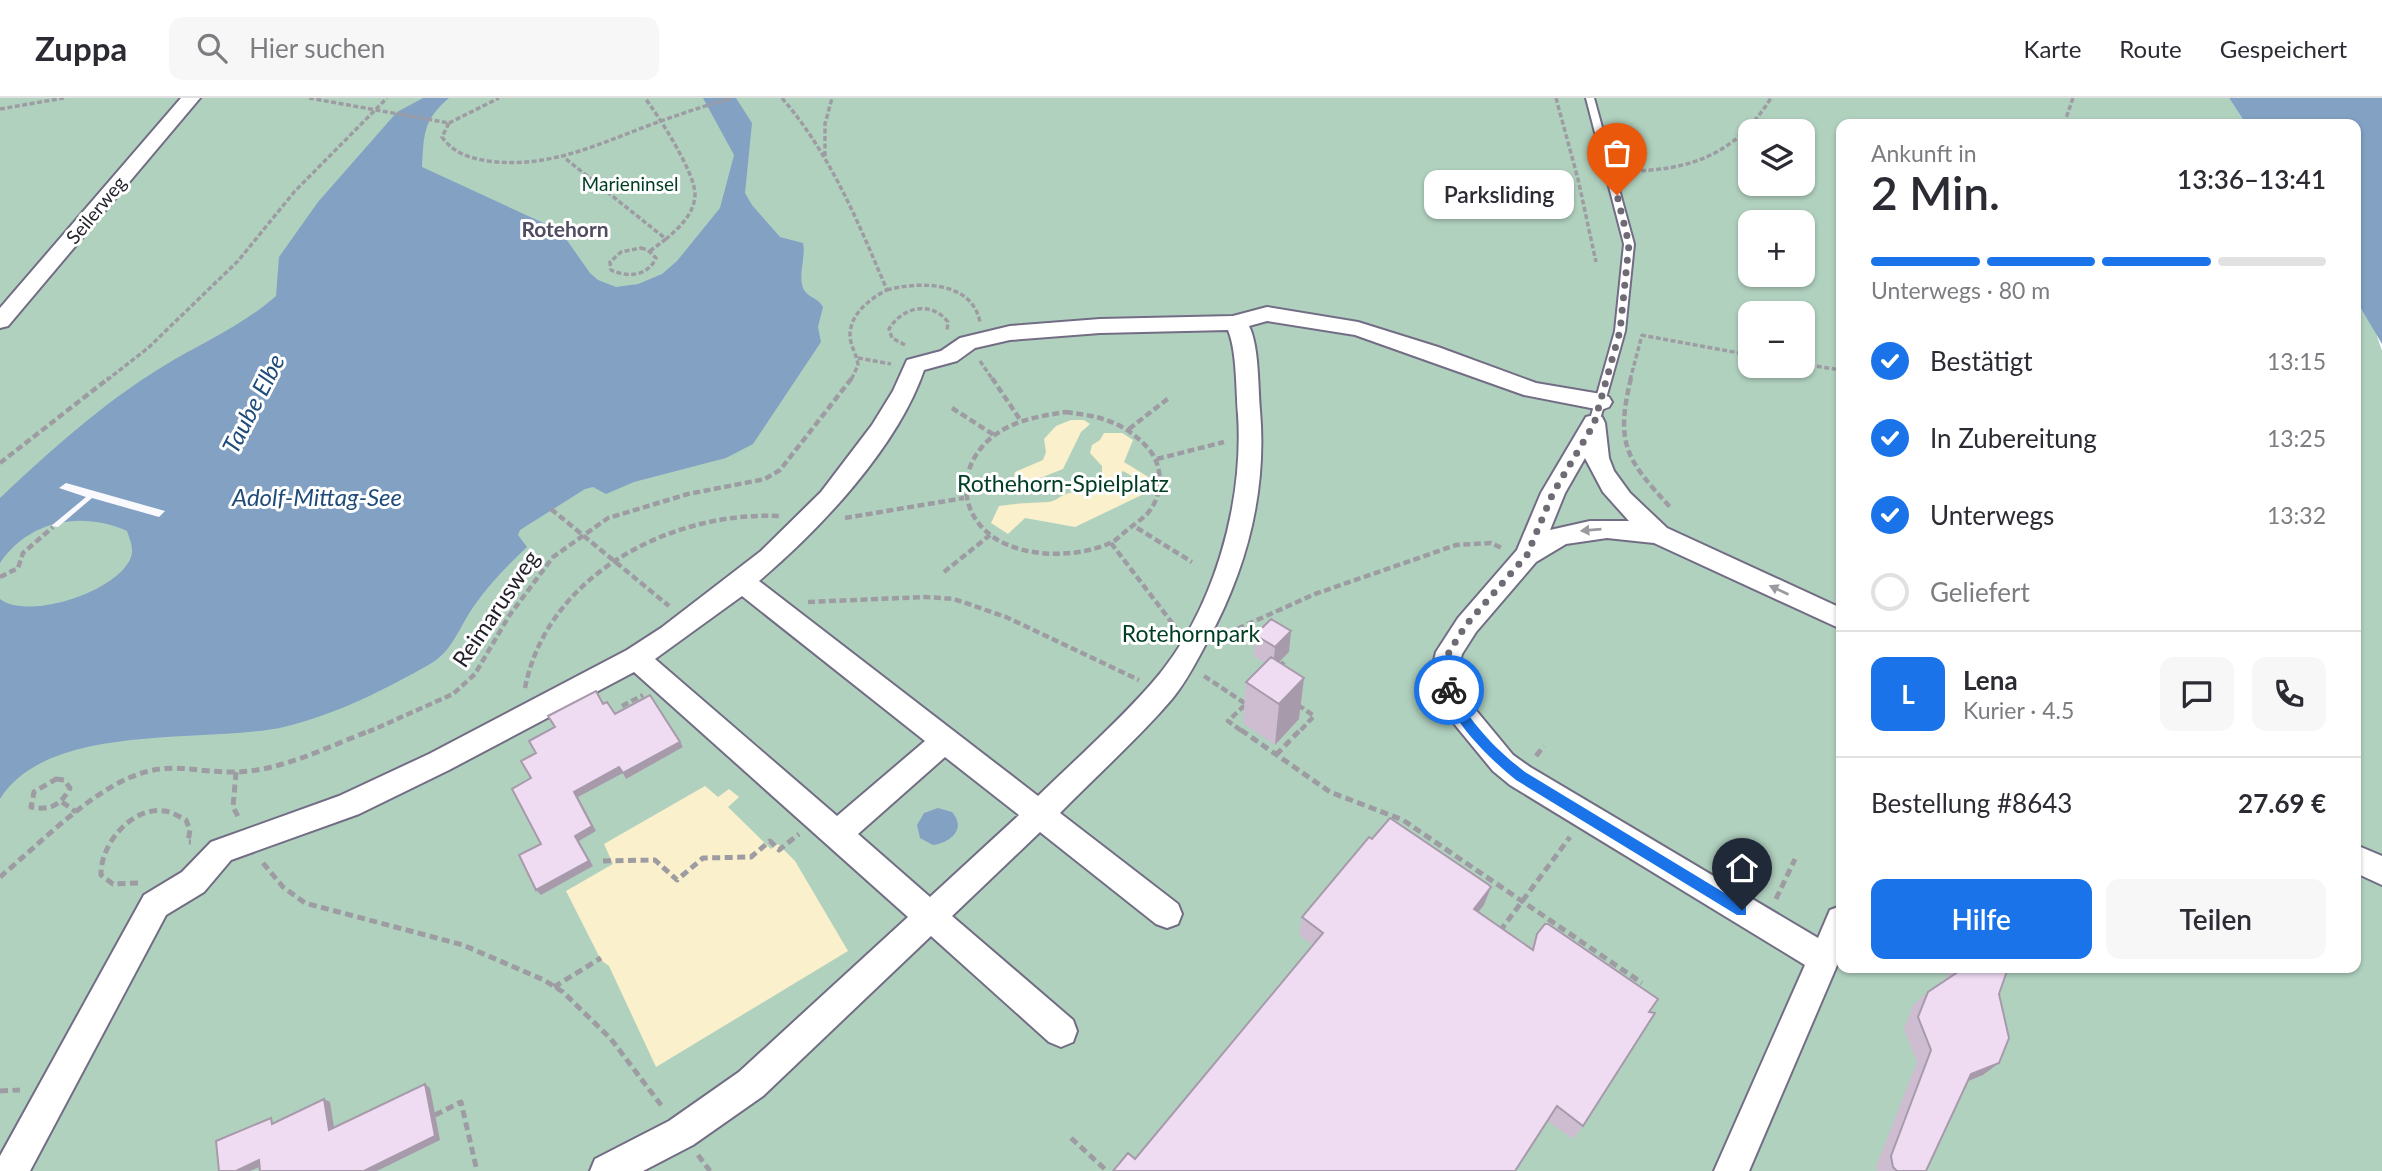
<!DOCTYPE html>
<html lang="de">
<meta charset="utf-8">
<style>
:root{--surface:#fff;--page:#f7f7f7;--text:#2b2b33;--muted:#7c7c81;--line:#e1e1e2;--accent:#1a73e8}
body{margin:0;font-family:Lato,sans-serif;background:var(--page);color:var(--text);height:100vh;display:flex;flex-direction:column;font-size:26px;white-space:nowrap}
*{box-sizing:border-box;margin:0}
p{font-size:23px;color:var(--muted)}
.icon{flex:none;width:38px;height:38px;fill:none;stroke:currentColor;stroke-width:2;stroke-linecap:round;stroke-linejoin:round}
.map{position:relative;flex:1;overflow:hidden}
.details{position:absolute;left:1836px;top:21px;width:525px;height:854px;display:flex;flex-direction:column;background:var(--surface);border-radius:14px;box-shadow:0 2px 5px #0004}
.details>*{flex:none}
.tools{position:absolute;left:1738px;top:21px;display:grid;gap:14px}
.tools a{display:grid;place-items:center;width:77px;height:77px;border-radius:14px;background:var(--surface);box-shadow:0 2px 5px #0004;font-size:35px}
.pin{position:absolute;display:grid;place-items:center;width:60px;height:60px;color:#fff;margin:-72px -30px;border-radius:50% 50% 50% 0;rotate:-45deg;box-shadow:0 0 7px #0007}
.pin .icon{rotate:45deg}
.courier{position:absolute;display:grid;place-items:center;width:70px;height:70px;margin:-35px;border:5px solid #1a73e8;border-radius:50%;background:#fff;color:#222;box-shadow:0 2px 9px #0007}
.bubble{position:absolute;height:49px;border-radius:14px;background:var(--surface);box-shadow:0 2px 5px #0004;font-size:23px;font-weight:600;line-height:49px;text-align:center}
.overview em{font-style:normal;font-weight:600}
.overview div{display:flex;flex-direction:column-reverse}
.overview{display:flex;align-items:center;justify-content:space-between;height:119px;padding:0 35px}
h1{font-size:46px;font-weight:600;line-height:52px}
.bar{display:grid;grid-template-columns:repeat(4,1fr);gap:10px 7px;align-content:center;height:84px;padding:0 35px}
.bar i{height:9px;border-radius:5px;background:var(--line)}
.bar .active{background:var(--accent)}
.bar p{grid-column:span 4}
.line{display:flex;align-items:center;gap:18px;padding:0 35px;border-top:2px solid var(--line)}
.line div{flex:1}
.round{display:grid;place-items:center;flex:none;width:74px;height:74px;border-radius:14px;background:var(--page)}
ol{padding:0 35px;list-style:none}
li{display:flex;align-items:center;gap:21px;height:77px}
li p{margin-inline-start:auto}
li .icon{padding:7px;border-radius:50%;background:var(--accent);color:#fff;stroke-width:4}
li:last-child{color:var(--muted)}
li i{width:38px;height:38px;border:4px solid var(--line);border-radius:50%}
.button{display:flex;gap:14px;margin-top:auto;padding:14px 35px}
.button a{flex:1;height:80px;border-radius:14px;background:var(--accent);color:#fff;font-size:28px;font-weight:600;line-height:80px;text-align:center}
.button a+a{background:var(--page);color:var(--text)}
header{display:flex;align-items:center;gap:42px;box-sizing:border-box;height:98px;padding:0 35px;background:var(--surface);border-bottom:2px solid var(--line)}
header strong{font-size:33px}
nav{display:flex;gap:38px;margin-inline-start:auto;font-size:24px}
.search{width:490px;height:63px;background:var(--page);display:flex;align-items:center;gap:18px;box-sizing:border-box;padding:0 24px;border-radius:14px;color:var(--muted);font-size:26px}
.map>svg:first-child{display:block}
.green{fill:#b1d1bf;fill-rule:evenodd}
.sand{fill:#faf0cb}
.water{fill:#82a1c3}
.pier{fill:#faf9fe}
.lines{fill:none;stroke-linecap:round;stroke-linejoin:round}
.lane-casing{stroke:#726d84;stroke-width:4}
.street-casing{stroke:#726d84;stroke-width:4}
.path-far2{stroke:#9e9ca3;stroke-width:3.5;stroke-dasharray:5 2.5;stroke-linecap:butt}
.path-far1{stroke:#9e9ca3;stroke-width:4.5;stroke-dasharray:7 3.5;stroke-linecap:butt}
.path{stroke:#9e9ca3;stroke-width:5;stroke-dasharray:8 4.5;stroke-linecap:butt}
.lane{fill:#fff;fill-rule:evenodd}
.street{fill:#fff;fill-rule:evenodd}
.wall{fill:#cebdd1}
.shaded-wall{fill:#a79aaa}
.building{fill:#efdcf3;stroke:#a79aaa;stroke-width:2}
.oneway{fill:#9c9a9f}
.route{fill:#1a73e8}
.done{stroke:#6e6b74;stroke-width:7;stroke-dasharray:0 12.6}
.labels{text-anchor:middle;stroke-width:6;stroke-linejoin:round;paint-order:stroke}
.far-park-label{font-size:19px;fill:#003d25;stroke:#fff}
.far-street-label{font-size:19px;fill:#221f29;stroke:#fff}
.far-neighbourhood-label{font-size:21px;font-weight:bold;fill:#514c62;stroke:#fff}
.park-label{font-size:23px;fill:#003d25;stroke:#fff}
.street-label{font-size:23px;fill:#221f29;stroke:#fff}
.water-label{font-size:24px;font-style:italic;fill:#1f4c7a;stroke:#fff}
</style>
<header>
<strong>Zuppa</strong>
<div class="search"><svg class="icon" aria-label="search" viewBox="0 0 24 24"><circle cx="10" cy="10" r="6"/><path d="M15 15l6 6"/></svg>Hier suchen</div>
<nav><a>Karte</a><a>Route</a><a>Gespeichert</a></nav>
</header>
<div class="map">
<svg width="2382" height="1073" viewBox="0 0 2382 1073">
<rect width="100%" height="100%" fill="#faf9fe"/>
<path class="green" d="M0,0H2229L2246,26H1841V870H2356V202L2375,232L2382,253V1073H0ZM1750,33H1802V86H1750ZM1750,124H1802V177H1750ZM1750,215H1802V268H1750Z"/>
<path class="sand" d="M1071,322H1084L1090,326L1081,334L1063,371L1030,384L1021,395L1011,394L1015,374L1043,362L1046,354L1044,341L1056,328Z
M1104,335H1122L1133,342L1124,364L1150,380L1148,394L1075,429L1025,420L1008,436L991,425L999,408C1016,405 1032,405 1049,404C1057,403 1062,396 1069,395C1094,391 1112,398 1132,378L1123,373L1117,379L1102,385V368L1090,355L1092,347L1100,342Z
M705,688L718,699L729,691L739,699L728,709L771,751L778,746L795,763L848,853L656,969L609,868L601,862L566,793L613,766L604,746Z"/>
<path class="water" d="M423,0H449C423,22 424,36 422,69L550,128L566,141L590,175L598,182L616,189L638,186L662,176L677,163L720,110L734,57L703,0H736L752,25L745,95L752,107L780,139L803,145C806,159 798,176 803,190C807,200 818,199 823,209L818,229L821,244L753,346L726,360L634,384L606,396L593,389L585,391L520,432L518,437L527,449C508,467 489,486 474,508C459,529 453,553 430,566C386,591 335,617 284,629C207,646 48,623 0,701V501C29,523 119,493 131,459C134,450 130,442 127,433C82,413 29,422 0,465V400C50,353 103,305 162,269C201,245 242,228 276,198L279,159L318,104L397,14Z
M2229,0H2382V246L2356,202V26H2246Z
M938,710L952,714C967,731 950,745 933,747L920,740L917,727L924,715Z"/>
<path class="pier" d="M66,385L165,413L159,419L92,400L58,429L51,428L86,399L59,390Z"/>
<g class="lines">
<defs>
<path id="lane" d="M1586,0H1594L1634,146L1625,233L1599,325L1594,329L1589,325L1615,233L1624,146Z"/>
<path id="street" d="M181,0H200L8,228L0,230V210Z
M1267,209L1358,224L1438,249L1536,285L1601,296L1609,299L1612,304L1609,309L1601,312L1524,297L1355,237L1267,223L1249,228C1259,248 1258,288 1260,312C1267,394 1247,470 1208,542C1197,562 1187,583 1172,601C1138,641 1097,677 1060,715L1178,806L1182,816L1178,826L1167,830L1156,826L1040,734L952,818L1073,922L1077,933L1073,944L1061,949L1049,944L931,838L763,998L693,1047L643,1073H590L595,1061L669,1023L739,974L908,819L634,574L449,672L359,716L231,762L204,794L166,817L30,1073H0V1058L144,797L182,774L211,744L339,698L429,656L627,552L661,530L761,453L821,394L872,327L893,293L907,262L941,253L960,240L1010,228L1100,221L1233,218ZM1228,232C1237,253 1236,293 1238,316C1244,407 1213,516 1152,585C1117,625 1076,661 1038,698L759,483C821,430 897,350 924,272L957,263L975,250L1010,242L1100,235ZM742,498L925,643L837,718L655,561ZM945,659L1019,717L930,799L858,736Z
M1594,317L1602,319L1605,325L1609,360L1614,373L1630,395L1667,430L1841,510V531L1654,445L1607,440L1566,446L1536,464L1476,534L1462,556L1458,571L1465,599L1513,657L1530,669L1818,840L1830,812L1841,808V858L1749,1073H1714L1805,867L1510,687L1493,673L1442,611L1432,571L1436,554L1458,520L1517,452L1541,395L1586,319ZM1585,360L1603,394L1629,423H1590L1550,432L1565,395Z
M2356,747L2382,758V787L2356,775Z"/>
</defs>
<use href="#lane" class="lane-casing"/>
<use href="#street" class="street-casing"/>
<path class="path-far2" d="M309,0L449,25L442,39C453,55 470,60 488,63C548,71 596,47 650,27C677,17 704,8 732,0
M782,0C831,57 858,124 887,192C869,201 849,217 850,239C851,249 857,257 858,267L851,282
M1556,0L1578,81L1596,164
M0,11L64,0
M449,25L499,0
M2064,26L2073,0
M825,58V26L832,0
M566,61L666,141C680,129 694,116 695,97C696,76 658,17 645,0
M1626,73C1691,73 1736,56 1771,0
M641,150L648,152L656,160C648,178 628,180 611,172L610,164L621,154Z
M650,153L666,141
M887,192C920,183 972,183 980,224
M1641,237L1750,257
M905,247L892,240L889,231C902,209 931,202 948,224L947,232
M858,260L891,266
M980,263L993,282
M1802,266L1841,272
M107,282L148,250L238,163L295,93L387,0
M1630,282L1642,237"/>
<path class="path-far1" d="M992,280L1021,323
M1631,280C1615,346 1626,361 1670,409
M952,310L994,337
M1066,314C1078,316 1091,317 1103,321C1120,326 1135,336 1147,349C1164,367 1164,397 1147,416C1141,422 1133,427 1126,433C1121,437 1116,443 1110,445C1077,460 1027,460 996,441C957,416 957,368 992,339C1014,322 1040,318 1066,314Z
M1129,331L1170,299
M1157,361L1224,344
M0,365L109,280
M551,411L669,508
M845,420L964,400
M1137,430L1192,464
M1111,445L1176,530
M944,474L990,437
M0,479L18,470L23,455L53,429
M808,504L925,499L954,501L1006,519L1139,582
M1228,535L1315,496L1456,447L1491,445L1502,450
M1279,569L1284,564L1281,562
M1204,578L1246,606L1228,623L1243,634
M525,590C547,477 671,413 779,418
M1298,607L1314,618L1299,634
M622,608L643,597
M368,634L453,596L475,576L509,518L553,459L608,420L688,396L765,381L780,372L852,280"/>
<path class="path" d="M1241,632L1330,694L1403,722L1642,885
M1276,657L1300,632
M1536,658L1544,648
M236,674L233,709L239,720
M56,681L64,682L70,690C61,707 50,713 31,709L34,694Z
M62,704L76,714
M603,763L655,762L677,782L703,760L751,759L770,743L779,752L799,736
M263,765L283,789L305,805L463,847L544,882L563,894L611,941L664,1011
M0,779C37,748 87,697 131,679C171,662 196,675 236,674C282,673 329,648 372,632
M138,785L113,786L101,777C100,747 131,708 165,713C172,714 180,719 186,722L190,732L188,744H191
M1776,801L1795,761
M1500,833L1570,739
M554,889L601,860
M0,993L20,992
M435,1017L461,1004L477,1073
M1071,1040L1107,1073
M698,1057L710,1073"/>
<use href="#lane" class="lane"/>
<use href="#street" class="street"/>
</g>
<path class="wall" d="M1291,533L1289,554L1279,564L1299,621L1275,647L1243,625L1246,584L1265,565L1254,558L1255,537Z
M1484,807L1478,814L1530,851L1537,836L1649,914L1583,1028L1573,1041L1548,1023L1135,1061L1313,847L1299,837L1302,819Z
M1951,870H2008L1999,896V965L1983,977L1968,983L1926,1073H1877L1876,1069L1917,964L1904,931L1913,907L1928,894L1945,883Z"/>
<path class="shaded-wall" d="M1291,533L1289,554L1273,570L1275,549Z
M1304,580L1299,621L1275,647L1279,606Z
M680,644L683,649L626,681L623,675Z
M619,669L623,675L578,699L596,733L579,743L593,768L541,797L536,792L575,738L574,694Z
M1491,789L1484,807L1467,828L1474,811Z
M1999,965L1983,977L1956,988L1971,976Z
M425,986L430,990L440,1042L377,1073H364Z
M324,1001L330,1004L335,1036L329,1032Z
M259,1062L266,1066L250,1073H236Z"/>
<path class="building" d="M1271,521L1291,533L1275,549L1255,537Z
M1271,559L1304,580L1279,606L1246,584Z
M596,593L603,606L607,604L615,616L650,597L680,644L623,675L619,669L574,694L592,728L575,738L589,763L536,792L519,757L541,746L512,691L531,680L521,663L536,655L529,643L555,629L548,618Z
M1390,720L1489,787L1491,789L1474,811L1533,852L1537,836L1545,826H1548L1658,901L1649,914L1655,915L1583,1028L1557,1008L1515,1073H1113L1128,1055L1135,1061L1323,835L1302,819L1369,739L1372,741Z
M1959,870H2008L1999,896L2009,940L1999,965L1971,976L1926,1073H1897L1893,1069L1891,1058L1931,952L1918,919L1928,894L1958,874Z
M425,986L435,1038L364,1073H260L259,1062L236,1073H219L216,1043L271,1020L272,1026L324,1001L329,1032Z"/>
<defs><path id="oneway-solid" d="M-6-.8H1V-3.2L6.5 0L1 3.2V.8H-6Z" transform="scale(1.75)"/></defs>
<g class="oneway">
<use href="#oneway-solid" transform="translate(1591 432) rotate(175)"/>
<use href="#oneway-solid" transform="translate(1779 492) rotate(-155)"/>
</g>
<path class="route" d="M1449,587L1453,589C1467,622 1496,652 1525,674L1746,808V817H1737L1516,682C1491,662 1451,623 1443,592Z"/>
<g class="lines">
<path class="done" d="M1449,592L1445,571L1449,554L1466,527L1527,457L1553,395L1594,326L1620,233L1629,146L1617,97"/>
</g>
<g class="labels">
<g class="far-park-label">
<text x="630" y="93">Marieninsel</text>
</g>
<g class="far-street-label">
<text transform="translate(96 112) rotate(-50)" y="7">Seilerweg</text>
</g>
<g class="far-neighbourhood-label">
<text x="565" y="139">Rotehorn</text>
</g>
<g class="park-label">
<text x="1063" y="394">Rothehorn-Spielplatz</text>
<text x="1191" y="544">Rotehornpark</text>
</g>
<g class="street-label">
<text transform="translate(496 511) rotate(-56)" y="8">Reimarusweg</text>
</g>
<g class="water-label">
<text transform="translate(254 306) rotate(-63)" y="8">Taube Elbe</text>
<text x="317" y="408">Adolf-Mittag-See</text>
</g>
</g>
</svg>
<div class="tools">
<a><svg class="icon" aria-label="layers" viewBox="0 0 24 24"><path d="M12 4l9 5-9 5-9-5zM3 14l9 5 9-5"/></svg></a>
<a>+</a>
<a>−</a>
</div>
<div class="pin" style="left:1617px;top:97px;background:#ea580c"><svg class="icon" aria-label="bag" viewBox="0 0 24 24"><path d="M5 8h14l-1 12H6zM9 8a3 3 0 0 1 6 0"/></svg></div>
<div class="pin" style="left:1742px;top:812px;background:#1f2937"><svg class="icon" aria-label="home" viewBox="0 0 24 24"><path d="M3 11l9-7 9 7M6 9v11h12V9"/></svg></div>
<div class="courier" style="left:1449px;top:592px"><svg class="icon" aria-label="bike" viewBox="0 0 24 24"><circle cx="6" cy="16" r="4"/><circle cx="18" cy="16" r="4"/><path d="M6 16l4-8h5l3 8M10 8l3 8H6M13 5h3"/></svg></div>
<div class="bubble" style="left:1424px;top:72px;width:150px">Parksliding</div>
<section class="details">
<div class="overview"><div><h1>2 Min.</h1><p>Ankunft in</p></div><em>13:36–13:41</em></div>
<div class="bar"><i class="active"></i><i class="active"></i><i class="active"></i><i></i><p>Unterwegs · 80 m</p></div>
<ol>
<li><svg class="icon" aria-label="check" viewBox="0 0 24 24"><path d="M5 12l5 5 9-10"/></svg>Bestätigt<p>13:15</p></li>
<li><svg class="icon" aria-label="check" viewBox="0 0 24 24"><path d="M5 12l5 5 9-10"/></svg>In Zubereitung<p>13:25</p></li>
<li><svg class="icon" aria-label="check" viewBox="0 0 24 24"><path d="M5 12l5 5 9-10"/></svg>Unterwegs<p>13:32</p></li>
<li><i></i>Geliefert</li>
</ol>
<div class="line" style="height:126px"><b class="round" style="background:var(--accent);color:#fff">L</b><div><b>Lena</b><p>Kurier · 4.5</p></div><a class="round"><svg class="icon" aria-label="chat" viewBox="0 0 24 24"><path d="M4 5h16v11H9l-5 4z"/></svg></a><a class="round"><svg class="icon" aria-label="phone" viewBox="0 0 24 24"><path d="M5 4h4l2 5-3 2q2 4 5 5l2-3 5 2v4C11 20 4 13 5 4z"/></svg></a></div>
<div class="line" style="height:91px"><div>Bestellung #8643</div><b>27.69 €</b></div>
<div class="button"><a>Hilfe</a><a>Teilen</a></div>
</section>
</div>
